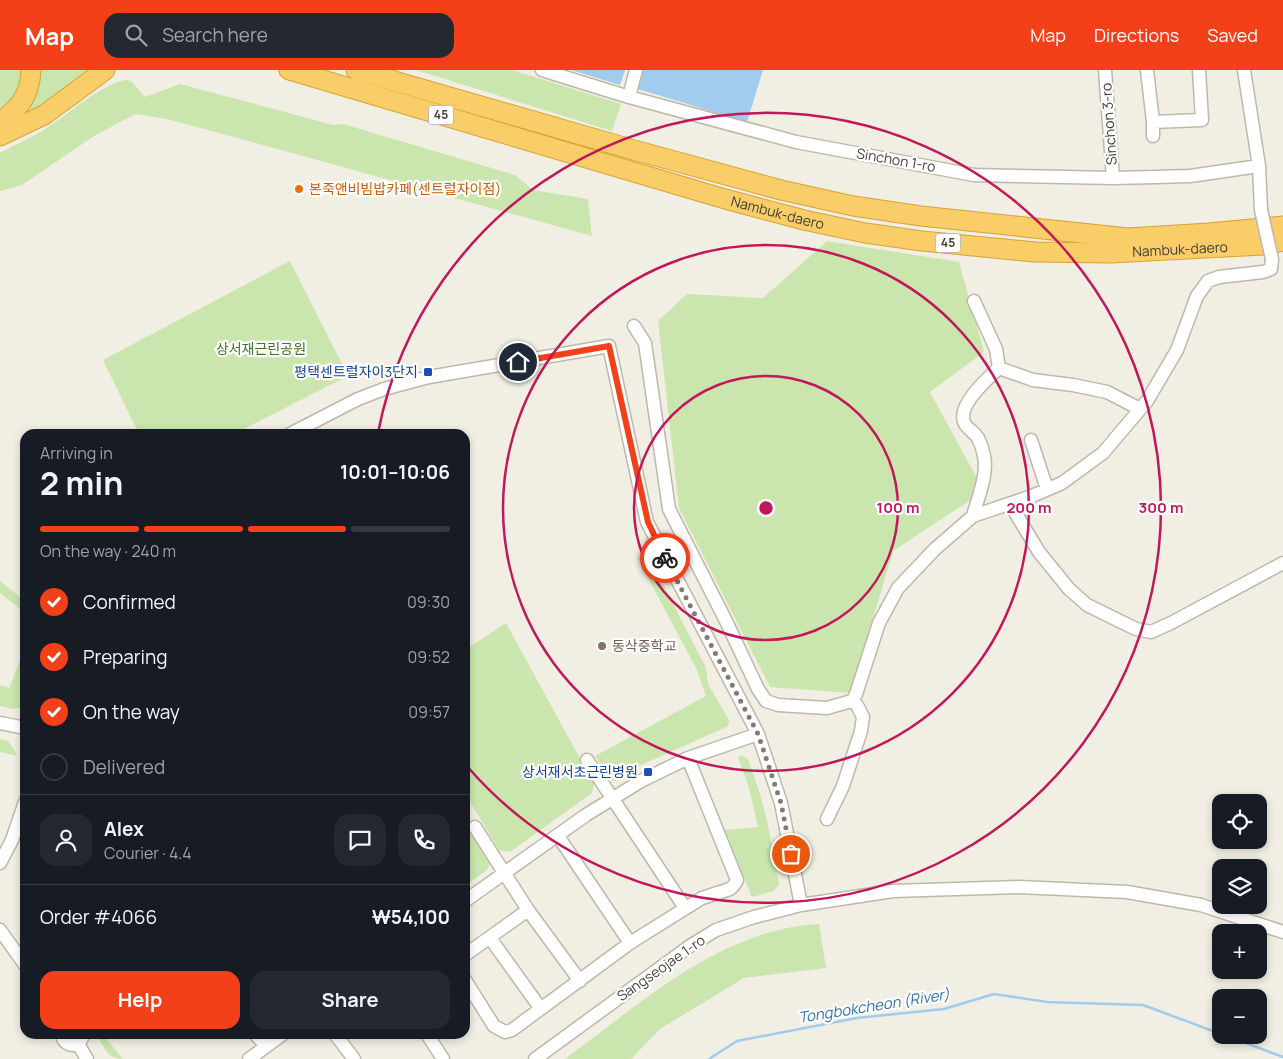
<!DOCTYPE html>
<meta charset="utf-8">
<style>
:root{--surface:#171b24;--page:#242831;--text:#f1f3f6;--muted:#9ea1a6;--line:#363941;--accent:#f34019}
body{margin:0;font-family:Manrope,"Noto Sans KR",sans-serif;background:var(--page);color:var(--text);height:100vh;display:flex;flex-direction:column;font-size:19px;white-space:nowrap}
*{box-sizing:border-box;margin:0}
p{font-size:16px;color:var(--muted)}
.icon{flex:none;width:28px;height:28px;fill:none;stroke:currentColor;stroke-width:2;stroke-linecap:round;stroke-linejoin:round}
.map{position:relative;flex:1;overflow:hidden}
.sheet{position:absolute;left:20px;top:359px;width:450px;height:610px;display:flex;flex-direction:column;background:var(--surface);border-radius:15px;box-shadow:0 2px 8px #0003}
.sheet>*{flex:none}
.controls{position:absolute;left:1212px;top:724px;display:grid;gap:10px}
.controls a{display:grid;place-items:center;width:55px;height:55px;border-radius:10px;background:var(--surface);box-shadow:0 2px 8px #0003;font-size:25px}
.pin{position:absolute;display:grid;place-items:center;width:42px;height:42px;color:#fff;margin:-21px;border:2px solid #fff;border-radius:50%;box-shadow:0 1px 5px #0007}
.courier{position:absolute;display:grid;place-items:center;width:50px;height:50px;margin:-25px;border:4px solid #f34019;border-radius:50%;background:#fff;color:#222;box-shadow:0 1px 6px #0007}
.headline em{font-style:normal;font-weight:700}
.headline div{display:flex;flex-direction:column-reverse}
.headline{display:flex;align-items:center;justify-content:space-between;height:85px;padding:0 20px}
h1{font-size:32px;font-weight:700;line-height:38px}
.bar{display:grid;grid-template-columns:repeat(4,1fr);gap:8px 5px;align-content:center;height:60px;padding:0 20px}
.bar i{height:6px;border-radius:4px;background:var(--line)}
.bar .selected{background:var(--accent)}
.bar p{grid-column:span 4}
.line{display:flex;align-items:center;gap:12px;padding:0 20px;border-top:1px solid var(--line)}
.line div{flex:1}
.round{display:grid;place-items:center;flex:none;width:52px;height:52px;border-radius:15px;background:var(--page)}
ol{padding:0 20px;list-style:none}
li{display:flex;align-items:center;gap:15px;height:55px}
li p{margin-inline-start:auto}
li .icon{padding:5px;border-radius:50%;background:var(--accent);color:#fff;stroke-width:4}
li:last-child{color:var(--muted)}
li i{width:28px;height:28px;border:2px solid var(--line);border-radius:50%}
.primary-button{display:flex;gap:10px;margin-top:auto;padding:10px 20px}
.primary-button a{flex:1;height:58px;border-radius:15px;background:var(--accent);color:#fff;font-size:20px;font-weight:700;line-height:58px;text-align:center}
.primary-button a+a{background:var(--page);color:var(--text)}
header{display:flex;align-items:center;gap:30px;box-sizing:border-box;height:70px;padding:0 25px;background:var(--accent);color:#fff}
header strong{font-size:24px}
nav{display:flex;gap:28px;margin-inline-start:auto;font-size:18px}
.search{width:350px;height:45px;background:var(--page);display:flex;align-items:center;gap:12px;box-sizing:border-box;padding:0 18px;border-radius:15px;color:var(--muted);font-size:19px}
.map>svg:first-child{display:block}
.green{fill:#cae5ad}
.water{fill:#a1cced}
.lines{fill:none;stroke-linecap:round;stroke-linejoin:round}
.stream{stroke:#a1cced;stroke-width:2.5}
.minor-casing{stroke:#bfb8aa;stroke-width:15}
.highway-casing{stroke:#d8a237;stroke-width:21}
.minor{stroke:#fff;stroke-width:12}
.highway{stroke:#f9cd67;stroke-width:19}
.minor-bridge-casing{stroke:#bfb8aa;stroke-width:15;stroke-linecap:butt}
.minor-bridge{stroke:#fff;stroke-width:12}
.done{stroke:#807c72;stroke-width:5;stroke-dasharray:0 9}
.route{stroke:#f34019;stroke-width:6}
.ring{fill:none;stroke:#c2185b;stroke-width:2.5}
.food-dot{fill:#e8710a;stroke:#fff;stroke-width:2}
.transit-dot{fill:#1a4fb4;stroke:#fff;stroke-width:2}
.education-dot{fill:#8d6e63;stroke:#fff;stroke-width:2}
.labels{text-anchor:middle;stroke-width:4.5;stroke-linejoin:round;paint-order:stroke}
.shield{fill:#fff;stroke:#7b7871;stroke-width:1}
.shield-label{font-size:12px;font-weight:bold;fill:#433e34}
.street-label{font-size:14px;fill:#433e34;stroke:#fff}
.food-label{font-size:14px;fill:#c56008;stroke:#fff;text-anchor:start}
.park-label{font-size:14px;fill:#43732a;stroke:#fff}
.transit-label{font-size:14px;fill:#164399;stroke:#fff;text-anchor:end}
.education-label{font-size:14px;fill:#785e54;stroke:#fff;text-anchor:start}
.water-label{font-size:15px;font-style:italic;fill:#3174ab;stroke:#fff}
.centre{fill:#c2185b;stroke:#fff;stroke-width:2.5}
.ring-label{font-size:15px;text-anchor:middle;font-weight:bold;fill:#c2185b;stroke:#fff;stroke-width:4.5;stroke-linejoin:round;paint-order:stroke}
</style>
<header>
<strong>Map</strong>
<div class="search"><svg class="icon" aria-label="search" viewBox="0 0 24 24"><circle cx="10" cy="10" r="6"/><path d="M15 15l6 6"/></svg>Search here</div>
<nav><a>Map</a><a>Directions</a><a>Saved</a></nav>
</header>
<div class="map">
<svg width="1283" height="989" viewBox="0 0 1283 989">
<rect width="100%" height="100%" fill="#f1eee4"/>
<path class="green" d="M0,0H27L19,27L0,48Z
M36,0H93L70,20L14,53Z
M416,0H512L621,34L612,61Z
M125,10L131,11L145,27L180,14L333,55L343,54L515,105L533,120L588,129L592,166L223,64L167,49L135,44L94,66L22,115L0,121V83C14,75 28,69 42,61C70,44 93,19 125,10Z
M827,171L959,192L984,282L930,322L984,421L893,481L851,623L770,617L679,438L658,251L687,224L763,228Z
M290,191L348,306L234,364H139L103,290Z
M641,485L654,506L663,514L706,598L708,614L729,650L728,656L724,658L641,695L615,711L609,709L595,686L706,626L697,600L637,487Z
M0,511L25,531V543L0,523Z
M506,553L594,714L592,723L510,782L499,780L465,723V580Z
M25,578V637L13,639L0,636V615L9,618Z
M0,669L8,671L18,686L0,682Z
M741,685L748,689L760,724L767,750L779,814L774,821L752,827L725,760L758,757L748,714L738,687Z
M469,759L491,791L487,800L465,816V762Z
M819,854L826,898L744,908L660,959L631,989H565C640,934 721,859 819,854Z
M97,964H102L123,989C108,989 104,977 97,966Z"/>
<path class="water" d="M571,0H625L620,15Z
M643,0H763L747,52L638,19Z"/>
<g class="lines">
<path class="stream" d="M1225,965L1283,987
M709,989L737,971L857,948L944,939L994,924L1047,932L1143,935L1221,964"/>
<defs>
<path id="minor" d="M542,0L629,27L796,72L974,105L1113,108L1155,107L1190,106L1259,96
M1105,0L1113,108
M1147,0L1153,52L1202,50L1199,0
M1244,0L1259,96L1261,140
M629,27L636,0
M1153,52V66
M634,256L645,273L669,439L726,551L758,619L766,631L778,635L827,638L848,632L853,630L856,624L879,553L898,518L935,479L973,446L1032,426L1062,413L1103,383L1147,331L1177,280L1197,226L1208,211L1219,207L1263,202L1271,199L1272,189
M999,298L1033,310L1073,315L1107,322L1140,339
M290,364L358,329L384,319L429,307L609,276L647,452L758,664L781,733L801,835
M1031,370L1047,419
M1010,434L1039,482L1069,519L1087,535L1136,559L1151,562L1171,553L1283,493
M973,446C978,427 988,405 984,386C983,380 980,372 978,368C974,362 968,359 965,354C955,337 988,308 999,298L996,279L974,231
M0,653L25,658
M587,690L685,838
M827,749L843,716L861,661L863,647L858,637L853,630
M475,757L528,840L580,911
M558,766L630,873
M0,793L12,770L25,732
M465,831L586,745L641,711L688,688L758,664
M0,860L25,895
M490,868L541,939
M465,885L528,840
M465,910L494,956L505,962L512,960L630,873L702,828L730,819L734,815L737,810L688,688
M62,964C63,974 72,978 80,972L84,964
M255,964L266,976
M335,964L354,989
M427,964L443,989
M78,974L87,989
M249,989L283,964
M535,989L690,876L716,860L754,847L801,835L893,821L1019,817L1127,822L1201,835L1283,862"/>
<g id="highway">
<path id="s1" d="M289,0L725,129L804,150L865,163L922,171L1035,182L1110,183L1263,175L1283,171"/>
<path d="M356,0L634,80L781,120L853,136L921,146L1128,168L1209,163L1283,156"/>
<path d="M0,52C20,38 30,25 31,0"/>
<path d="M0,66L44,45L105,0"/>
</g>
</defs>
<use href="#minor" class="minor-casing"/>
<use href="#highway" class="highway-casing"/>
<use href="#minor" class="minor"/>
<use href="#highway" class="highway"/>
<defs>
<path id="minor-bridge" d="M1261,140L1272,189"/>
</defs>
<use href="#minor-bridge" class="minor-bridge-casing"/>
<use href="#minor-bridge" class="minor-bridge"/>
</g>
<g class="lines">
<path class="done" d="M665,488L758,664L781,733L791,784"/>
<path class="route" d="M518,292L609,276L648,452L665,488"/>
</g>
<g class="ring">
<circle cx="766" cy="438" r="132"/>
<circle cx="766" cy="438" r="263"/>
<path d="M378 363A395 395 0 1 1 466 695"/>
</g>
<circle class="food-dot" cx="299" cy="119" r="5"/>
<g class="transit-dot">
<rect x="423" y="297" width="10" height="10" rx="2.5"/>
<rect x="643" y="697" width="10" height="10" rx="2.5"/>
</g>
<circle class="education-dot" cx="602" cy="576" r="5"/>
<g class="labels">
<g class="shield">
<rect x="428.5" y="35.5" width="25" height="19" rx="4"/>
<rect x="935.5" y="163.5" width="25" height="19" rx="4"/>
</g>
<g class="shield-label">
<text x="441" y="49">45</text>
<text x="948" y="177">45</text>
</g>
<g class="street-label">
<text transform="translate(1109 54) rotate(-94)" y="5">Sinchon 3-ro</text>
<text transform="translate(896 90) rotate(10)" y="5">Sinchon 1-ro</text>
<text dy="5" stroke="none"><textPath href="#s1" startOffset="509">Nambuk-daero</textPath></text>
<text dy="5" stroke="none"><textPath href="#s1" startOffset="915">Nambuk-daero</textPath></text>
<text transform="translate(661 898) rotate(-35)" y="5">Sangseojae 1-ro</text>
</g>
<g class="food-label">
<text x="309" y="124">본죽앤비빔밥카페(센트럴자이점)</text>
</g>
<g class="park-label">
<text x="261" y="284">상서재근린공원</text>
</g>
<g class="transit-label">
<text x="418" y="307">평택센트럴자이3단지</text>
<text x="638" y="707">상서재서초근린병원</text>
</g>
<g class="education-label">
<text x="612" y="581">동삭중학교</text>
</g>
<g class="water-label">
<text transform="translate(874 936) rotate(-9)" y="5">Tongbokcheon (River)</text>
</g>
</g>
<circle cx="766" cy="438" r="8" class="centre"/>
<g class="ring-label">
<text x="898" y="443">100 m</text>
<text x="1029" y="443">200 m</text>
<text x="1161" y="443">300 m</text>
</g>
</svg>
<div class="controls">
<a><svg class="icon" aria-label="locate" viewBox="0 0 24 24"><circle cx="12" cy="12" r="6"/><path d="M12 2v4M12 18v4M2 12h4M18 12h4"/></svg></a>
<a><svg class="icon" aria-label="layers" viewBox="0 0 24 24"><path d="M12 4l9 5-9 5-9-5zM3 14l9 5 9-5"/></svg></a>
<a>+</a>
<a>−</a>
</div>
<div class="pin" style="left:791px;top:784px;background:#ea580c"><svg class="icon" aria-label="bag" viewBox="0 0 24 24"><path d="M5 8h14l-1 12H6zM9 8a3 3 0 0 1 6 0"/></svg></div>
<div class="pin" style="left:518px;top:292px;background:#1f2937"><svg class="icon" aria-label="home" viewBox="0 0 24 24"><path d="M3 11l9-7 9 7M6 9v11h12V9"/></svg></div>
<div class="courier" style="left:665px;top:488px"><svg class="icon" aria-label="bike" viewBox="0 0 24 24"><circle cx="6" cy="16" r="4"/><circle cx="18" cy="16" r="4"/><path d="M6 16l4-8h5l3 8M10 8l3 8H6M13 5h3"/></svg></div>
<section class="sheet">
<div class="headline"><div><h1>2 min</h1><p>Arriving in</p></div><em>10:01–10:06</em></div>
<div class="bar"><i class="selected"></i><i class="selected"></i><i class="selected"></i><i></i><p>On the way · 240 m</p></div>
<ol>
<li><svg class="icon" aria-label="check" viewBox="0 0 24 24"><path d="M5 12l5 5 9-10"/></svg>Confirmed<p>09:30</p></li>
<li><svg class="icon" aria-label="check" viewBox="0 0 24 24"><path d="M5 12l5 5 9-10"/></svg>Preparing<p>09:52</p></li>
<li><svg class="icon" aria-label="check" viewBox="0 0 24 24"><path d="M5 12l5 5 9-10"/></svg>On the way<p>09:57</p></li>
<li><i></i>Delivered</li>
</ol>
<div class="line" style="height:90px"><a class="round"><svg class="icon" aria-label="person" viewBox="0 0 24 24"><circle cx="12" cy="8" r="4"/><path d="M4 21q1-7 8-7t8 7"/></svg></a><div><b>Alex</b><p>Courier · 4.4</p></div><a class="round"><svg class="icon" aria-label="chat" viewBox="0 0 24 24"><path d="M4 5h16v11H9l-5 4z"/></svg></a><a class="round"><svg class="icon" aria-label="phone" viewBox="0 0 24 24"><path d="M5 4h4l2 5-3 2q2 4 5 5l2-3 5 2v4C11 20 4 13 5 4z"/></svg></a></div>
<div class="line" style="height:65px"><div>Order #4066</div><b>₩54,100</b></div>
<div class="primary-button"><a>Help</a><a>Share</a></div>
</section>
</div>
